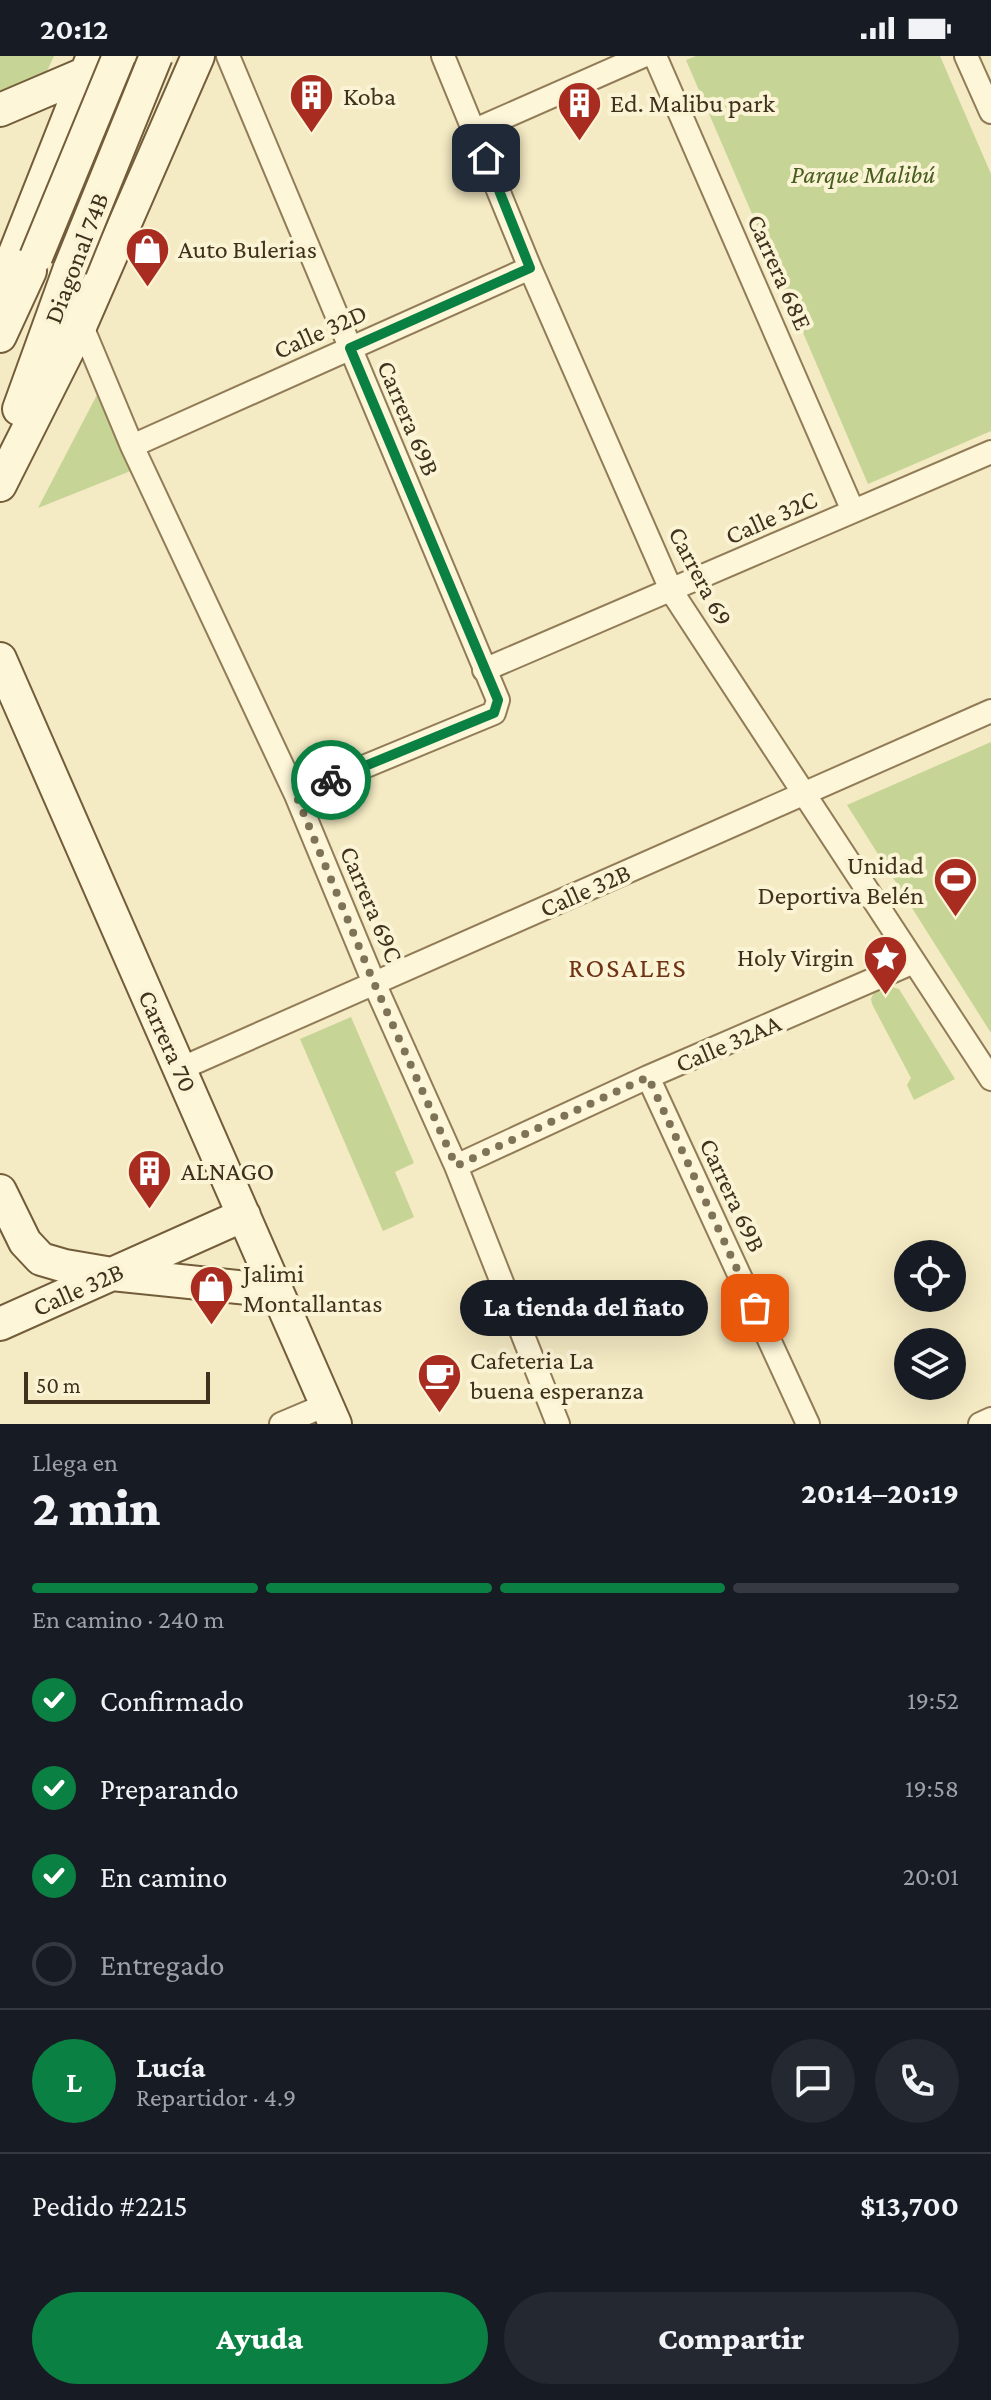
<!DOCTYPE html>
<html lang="es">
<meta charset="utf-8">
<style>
:root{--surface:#171b24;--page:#242831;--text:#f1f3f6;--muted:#9ea1a6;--line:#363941;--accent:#0b8043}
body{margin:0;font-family:"Crimson Pro",serif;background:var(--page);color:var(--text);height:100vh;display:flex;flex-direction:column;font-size:30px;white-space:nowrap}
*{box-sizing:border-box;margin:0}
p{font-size:26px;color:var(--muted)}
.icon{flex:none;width:44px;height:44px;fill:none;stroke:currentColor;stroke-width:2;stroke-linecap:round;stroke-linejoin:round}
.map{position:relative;height:1368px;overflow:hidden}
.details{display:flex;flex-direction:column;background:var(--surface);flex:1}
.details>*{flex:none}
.tools{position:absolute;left:894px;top:1184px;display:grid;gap:16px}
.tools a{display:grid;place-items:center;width:72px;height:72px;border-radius:50%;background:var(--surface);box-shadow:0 8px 32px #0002;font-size:40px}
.scale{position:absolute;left:24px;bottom:20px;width:186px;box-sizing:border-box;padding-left:8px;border:4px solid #3f311d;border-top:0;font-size:22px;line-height:28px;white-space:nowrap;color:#3f311d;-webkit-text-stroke:6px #faf3d4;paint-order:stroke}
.pin{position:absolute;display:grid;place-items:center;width:68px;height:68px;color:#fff;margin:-34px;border-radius:16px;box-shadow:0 4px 12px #0006}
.courier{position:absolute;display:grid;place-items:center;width:80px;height:80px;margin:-40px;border:6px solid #0b8043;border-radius:50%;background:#fff;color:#222;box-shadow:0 2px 10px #0007}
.bubble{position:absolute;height:56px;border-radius:28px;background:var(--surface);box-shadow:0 8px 32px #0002;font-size:26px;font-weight:800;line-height:56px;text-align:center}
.headline em{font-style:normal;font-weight:800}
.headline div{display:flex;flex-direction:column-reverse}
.headline{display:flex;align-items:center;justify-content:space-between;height:136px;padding:0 32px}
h1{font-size:52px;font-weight:800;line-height:60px}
.bar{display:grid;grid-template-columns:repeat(4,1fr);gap:12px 8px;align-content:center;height:96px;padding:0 32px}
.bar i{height:10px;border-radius:6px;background:var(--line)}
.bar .current{background:var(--accent)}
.bar p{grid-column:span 4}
.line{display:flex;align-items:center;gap:20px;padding:0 32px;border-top:2px solid var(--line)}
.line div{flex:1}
.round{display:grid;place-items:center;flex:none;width:84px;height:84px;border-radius:42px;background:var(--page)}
ol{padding:0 32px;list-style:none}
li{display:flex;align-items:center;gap:24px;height:88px}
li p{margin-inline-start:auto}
li .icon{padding:8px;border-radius:50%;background:var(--accent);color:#fff;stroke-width:4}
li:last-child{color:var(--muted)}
li i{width:44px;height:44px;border:4px solid var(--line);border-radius:50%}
.button{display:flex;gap:16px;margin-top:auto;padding:16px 32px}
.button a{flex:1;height:92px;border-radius:48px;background:var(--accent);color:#fff;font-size:32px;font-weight:800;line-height:92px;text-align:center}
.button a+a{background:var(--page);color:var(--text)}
.status{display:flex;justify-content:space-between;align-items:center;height:56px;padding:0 40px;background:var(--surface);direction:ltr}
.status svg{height:22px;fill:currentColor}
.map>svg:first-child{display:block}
.park{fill:#c6d495}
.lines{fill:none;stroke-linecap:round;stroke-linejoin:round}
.street-casing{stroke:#917c57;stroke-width:26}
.secondary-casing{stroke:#735c3a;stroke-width:36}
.street{stroke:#fdf6d8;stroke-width:22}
.secondary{stroke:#fdf6d8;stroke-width:32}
.secondary-bridge-casing{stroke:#735c3a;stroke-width:36;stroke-linecap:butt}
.secondary-bridge{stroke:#fdf6d8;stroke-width:32}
.done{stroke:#7e7257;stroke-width:8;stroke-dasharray:0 14.4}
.route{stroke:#0b8043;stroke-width:10}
.labels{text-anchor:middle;stroke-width:8;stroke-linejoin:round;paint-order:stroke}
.poi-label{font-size:26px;fill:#3f311d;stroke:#faf3d4;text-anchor:start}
.park-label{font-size:26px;font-style:italic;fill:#485e21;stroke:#faf3d4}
.street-label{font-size:26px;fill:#3f311d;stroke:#faf3d4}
.neighbourhood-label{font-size:28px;letter-spacing:2px;fill:#713316;stroke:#faf3d4}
</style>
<div class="status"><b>20:12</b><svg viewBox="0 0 49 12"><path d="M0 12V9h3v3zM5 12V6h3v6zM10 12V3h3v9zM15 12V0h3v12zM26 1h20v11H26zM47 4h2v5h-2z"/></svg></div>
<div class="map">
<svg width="991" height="1368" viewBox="0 0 991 1368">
<rect width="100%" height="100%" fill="#f4eac3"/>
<path class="park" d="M0,0H54L36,39L0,54Z
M696,0H940L991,118V375L868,428L686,4Z
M99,335L133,414L38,452Z
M991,686V977L847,749Z
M885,929L899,933L955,1023L914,1044L907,1029L911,1022L872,948L871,943L875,934Z
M351,961L414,1107L395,1116L414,1161L383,1175L300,983Z"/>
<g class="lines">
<defs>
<path id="street" d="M228,0L498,644L494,657L296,739
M443,0L530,212L672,536L991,1023
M655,0L853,455
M966,0L991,56
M475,74L643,0
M81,268L132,390L296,739L374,927L456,1110L558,1368
M132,390L530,212
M484,614L991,396
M180,1013L991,655
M648,1021L808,1368
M456,1110L648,1021L914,906
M281,1368L326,1349
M980,1368L991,1363"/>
<path id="secondary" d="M0,54L96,13
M0,235L93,0
M0,280L30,215
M19,353L70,212
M0,429L81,268L198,0
M0,603L335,1368
M0,1135L25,1186L41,1203L65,1210L112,1218L277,1235
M0,1268L244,1159"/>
</defs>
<use href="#street" class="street-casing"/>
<use href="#secondary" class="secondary-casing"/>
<use href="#street" class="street"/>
<use href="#secondary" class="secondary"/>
<defs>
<path id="secondary-bridge" d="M36,201L119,0
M70,212L156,0"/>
</defs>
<use href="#secondary-bridge" class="secondary-bridge-casing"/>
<use href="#secondary-bridge" class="secondary-bridge"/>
</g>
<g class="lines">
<path class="done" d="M331,724L296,739L374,927L456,1110L648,1021L755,1252"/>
<path class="route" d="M331,724L494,657L498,644L350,292L530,212L486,102"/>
</g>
<defs>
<symbol id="building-pin" viewBox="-11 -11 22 30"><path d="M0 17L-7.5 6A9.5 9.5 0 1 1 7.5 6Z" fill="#a82c1f" stroke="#faf3d4"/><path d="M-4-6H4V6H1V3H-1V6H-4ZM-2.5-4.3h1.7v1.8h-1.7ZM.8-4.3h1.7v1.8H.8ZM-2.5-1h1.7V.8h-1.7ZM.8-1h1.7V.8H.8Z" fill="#fff"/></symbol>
<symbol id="shop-pin" viewBox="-11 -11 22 30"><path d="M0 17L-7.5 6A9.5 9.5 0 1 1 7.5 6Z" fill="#a82c1f" stroke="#faf3d4"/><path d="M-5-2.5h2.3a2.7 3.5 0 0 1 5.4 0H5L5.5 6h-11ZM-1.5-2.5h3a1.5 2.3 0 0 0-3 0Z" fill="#fff"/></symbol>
<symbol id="stadium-pin" viewBox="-11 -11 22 30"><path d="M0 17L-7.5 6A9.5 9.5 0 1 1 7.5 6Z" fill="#a82c1f" stroke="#faf3d4"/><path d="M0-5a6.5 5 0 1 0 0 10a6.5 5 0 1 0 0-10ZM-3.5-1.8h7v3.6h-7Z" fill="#fff"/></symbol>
<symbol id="sight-pin" viewBox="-11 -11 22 30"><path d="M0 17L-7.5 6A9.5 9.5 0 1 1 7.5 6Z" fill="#a82c1f" stroke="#faf3d4"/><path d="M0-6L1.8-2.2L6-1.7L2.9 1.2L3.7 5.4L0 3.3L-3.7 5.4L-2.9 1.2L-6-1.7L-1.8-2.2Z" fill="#fff"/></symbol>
<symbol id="cafe-pin" viewBox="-11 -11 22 30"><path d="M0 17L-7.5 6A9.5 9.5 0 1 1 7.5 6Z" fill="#a82c1f" stroke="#faf3d4"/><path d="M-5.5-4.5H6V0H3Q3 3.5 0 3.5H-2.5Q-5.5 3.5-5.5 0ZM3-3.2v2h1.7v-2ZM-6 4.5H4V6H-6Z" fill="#fff"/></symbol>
</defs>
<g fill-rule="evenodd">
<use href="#building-pin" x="286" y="14" width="51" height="69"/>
<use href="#building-pin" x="554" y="22" width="51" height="69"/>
<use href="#shop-pin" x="122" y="168" width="51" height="69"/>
<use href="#stadium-pin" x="930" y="798" width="51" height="69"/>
<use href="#sight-pin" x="860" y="876" width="51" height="69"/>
<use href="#building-pin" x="124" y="1090" width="51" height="69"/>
<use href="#shop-pin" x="186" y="1206" width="51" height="69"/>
<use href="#cafe-pin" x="414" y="1294" width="51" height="69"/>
</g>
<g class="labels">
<g class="poi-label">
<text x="343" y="49">Koba</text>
<text x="610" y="56">Ed. Malibu park</text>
<text x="178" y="202">Auto Bulerias</text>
<text x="924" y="818" text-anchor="end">Unidad<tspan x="924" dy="30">Deportiva Belén</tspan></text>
<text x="854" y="910" text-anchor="end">Holy Virgin</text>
<text x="181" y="1124">ALNAGO</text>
<text x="243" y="1226">Jalimi<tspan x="243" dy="30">Montallantas</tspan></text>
<text x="470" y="1313">Cafeteria La<tspan x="470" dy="30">buena esperanza</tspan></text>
</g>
<g class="park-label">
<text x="863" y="127">Parque Malibú</text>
</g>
<g class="street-label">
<text transform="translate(76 202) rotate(-69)" y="9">Diagonal 74B</text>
<text transform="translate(780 216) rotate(66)" y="9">Carrera 68E</text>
<text transform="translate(320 275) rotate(-24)" y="9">Calle 32D</text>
<text transform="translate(409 362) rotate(67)" y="9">Carrera 69B</text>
<text transform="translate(771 461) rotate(-24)" y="9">Calle 32C</text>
<text transform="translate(701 520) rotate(62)" y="9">Carrera 69</text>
<text transform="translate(585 834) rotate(-24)" y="9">Calle 32B</text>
<text transform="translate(372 848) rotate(67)" y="9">Carrera 69C</text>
<text transform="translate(168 985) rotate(66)" y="9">Carrera 70</text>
<text transform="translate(728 987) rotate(-23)" y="9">Calle 32AA</text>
<text transform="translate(733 1139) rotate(65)" y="9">Carrera 69B</text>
<text transform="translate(78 1233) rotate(-24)" y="9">Calle 32B</text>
</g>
<g class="neighbourhood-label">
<text x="628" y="921">ROSALES</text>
</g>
</g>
</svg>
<div class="tools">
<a><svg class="icon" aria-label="locate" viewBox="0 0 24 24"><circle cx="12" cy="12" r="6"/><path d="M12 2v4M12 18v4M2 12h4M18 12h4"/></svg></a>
<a><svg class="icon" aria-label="layers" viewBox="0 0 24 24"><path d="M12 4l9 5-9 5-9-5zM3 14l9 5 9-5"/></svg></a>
</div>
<div class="scale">50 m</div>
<div class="pin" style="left:755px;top:1252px;background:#ea580c"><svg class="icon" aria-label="bag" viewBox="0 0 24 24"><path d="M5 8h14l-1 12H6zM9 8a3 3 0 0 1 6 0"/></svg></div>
<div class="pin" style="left:486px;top:102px;background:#1f2937"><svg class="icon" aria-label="home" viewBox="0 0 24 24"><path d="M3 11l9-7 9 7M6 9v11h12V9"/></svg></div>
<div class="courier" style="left:331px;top:724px"><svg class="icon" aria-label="bike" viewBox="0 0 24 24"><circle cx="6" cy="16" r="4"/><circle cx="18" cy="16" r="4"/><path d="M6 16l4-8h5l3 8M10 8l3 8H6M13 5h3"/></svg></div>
<div class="bubble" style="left:460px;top:1224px;width:248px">La tienda del ñato</div>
</div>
<section class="details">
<div class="headline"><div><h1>2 min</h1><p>Llega en</p></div><em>20:14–20:19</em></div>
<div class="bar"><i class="current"></i><i class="current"></i><i class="current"></i><i></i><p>En camino · 240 m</p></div>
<ol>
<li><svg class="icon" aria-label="check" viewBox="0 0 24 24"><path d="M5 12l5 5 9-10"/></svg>Confirmado<p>19:52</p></li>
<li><svg class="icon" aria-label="check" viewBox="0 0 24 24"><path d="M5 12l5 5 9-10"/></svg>Preparando<p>19:58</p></li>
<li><svg class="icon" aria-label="check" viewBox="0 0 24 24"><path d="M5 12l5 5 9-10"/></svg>En camino<p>20:01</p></li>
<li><i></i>Entregado</li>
</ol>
<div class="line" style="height:144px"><b class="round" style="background:var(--accent);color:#fff">L</b><div><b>Lucía</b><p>Repartidor · 4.9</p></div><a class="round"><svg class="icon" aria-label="chat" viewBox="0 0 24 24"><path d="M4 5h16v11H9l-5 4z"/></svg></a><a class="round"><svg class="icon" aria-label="phone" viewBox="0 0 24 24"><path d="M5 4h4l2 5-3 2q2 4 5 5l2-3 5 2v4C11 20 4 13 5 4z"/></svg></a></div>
<div class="line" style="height:104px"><div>Pedido #2215</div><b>$13,700</b></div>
<div class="button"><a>Ayuda</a><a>Compartir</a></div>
</section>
